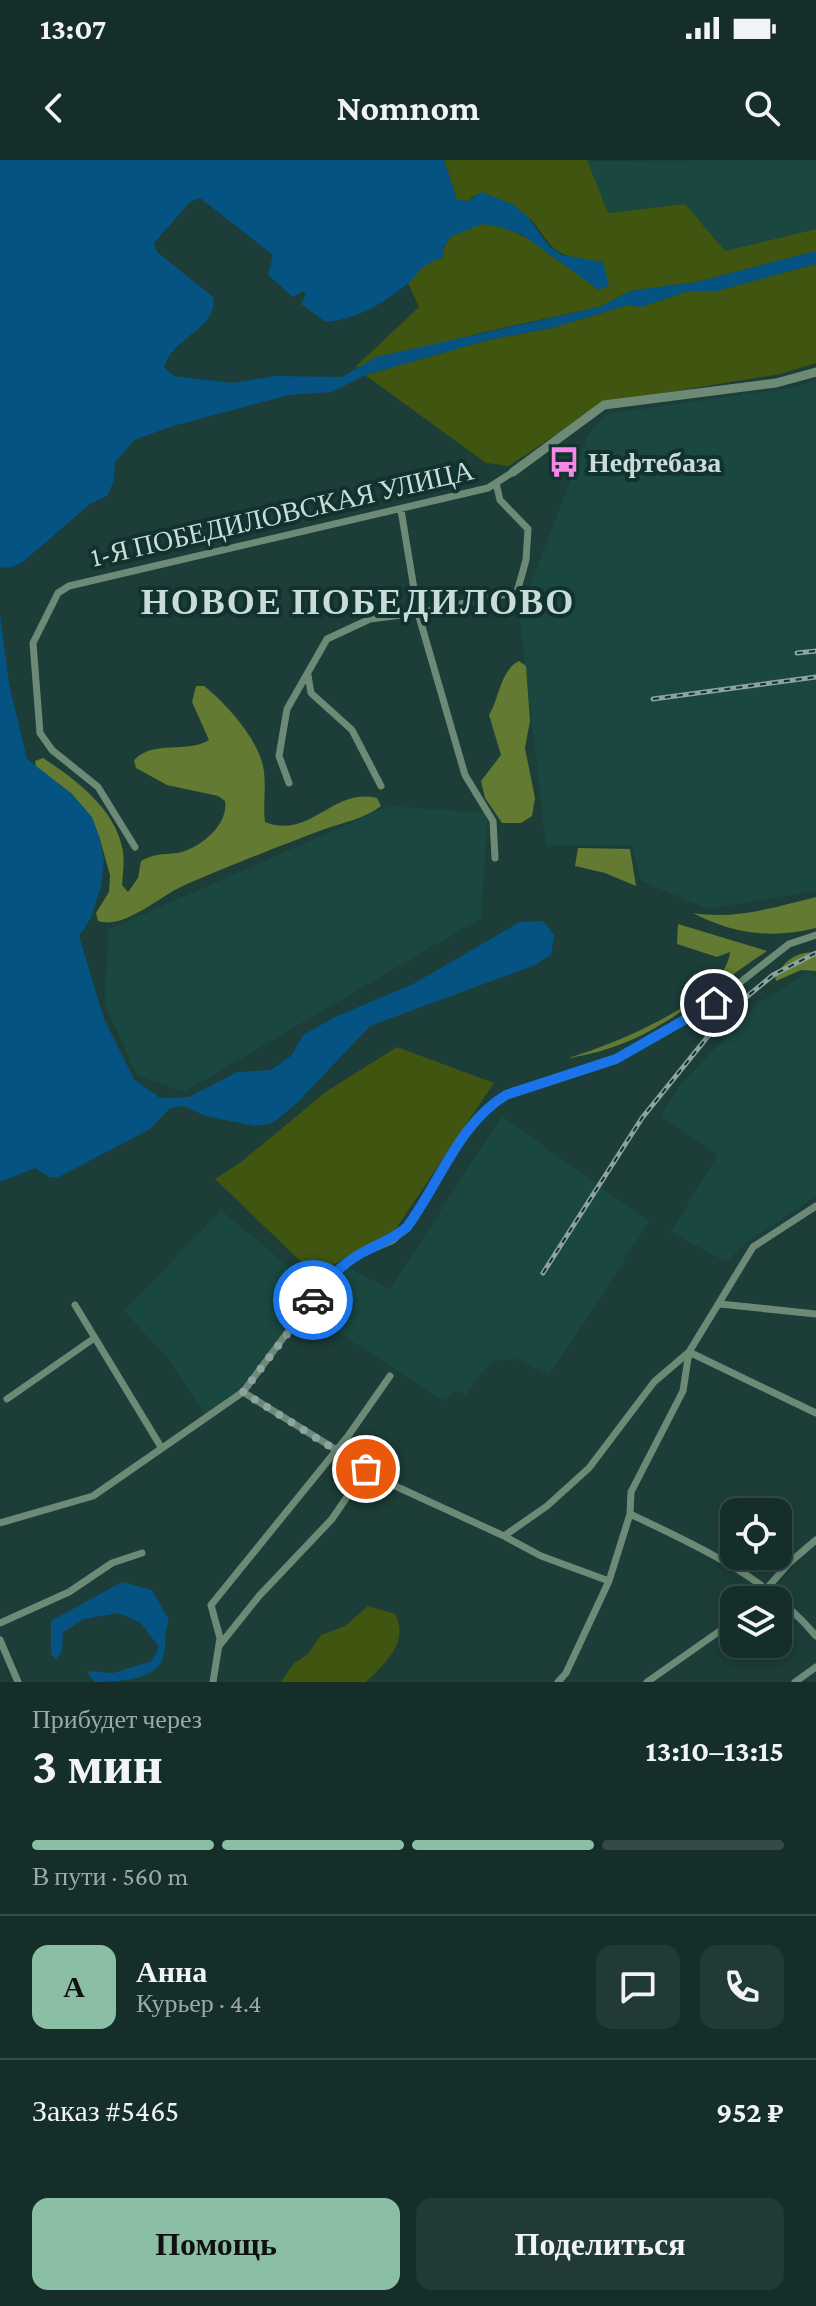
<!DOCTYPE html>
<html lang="ru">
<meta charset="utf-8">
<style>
:root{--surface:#152e2a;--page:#223a36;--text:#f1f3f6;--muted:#9da8a8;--line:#344a47;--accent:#8abfa5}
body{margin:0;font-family:"Crimson Pro",serif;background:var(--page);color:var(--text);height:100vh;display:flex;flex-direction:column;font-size:30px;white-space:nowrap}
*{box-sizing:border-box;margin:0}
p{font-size:26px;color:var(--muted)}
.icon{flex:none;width:44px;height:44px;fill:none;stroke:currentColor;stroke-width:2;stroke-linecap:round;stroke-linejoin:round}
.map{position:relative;height:1522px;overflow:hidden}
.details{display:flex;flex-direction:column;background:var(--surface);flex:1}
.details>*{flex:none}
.fabs{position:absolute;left:720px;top:1338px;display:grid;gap:16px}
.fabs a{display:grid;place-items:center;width:72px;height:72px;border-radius:16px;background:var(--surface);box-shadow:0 4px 12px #0003,0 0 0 2px var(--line);font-size:40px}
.pin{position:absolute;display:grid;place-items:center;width:68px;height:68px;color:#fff;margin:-34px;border:4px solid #fff;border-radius:50%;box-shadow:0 2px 8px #0007}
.courier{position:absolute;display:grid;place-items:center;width:80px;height:80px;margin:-40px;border:6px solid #1a73e8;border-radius:50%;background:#fff;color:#222;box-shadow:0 2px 10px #0007}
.summary em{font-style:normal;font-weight:700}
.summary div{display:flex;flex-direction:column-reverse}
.summary{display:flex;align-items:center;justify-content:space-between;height:136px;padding:0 32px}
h1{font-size:52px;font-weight:700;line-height:60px}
.bar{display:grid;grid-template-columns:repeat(4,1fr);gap:12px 8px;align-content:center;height:96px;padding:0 32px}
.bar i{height:10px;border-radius:6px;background:var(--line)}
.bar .active{background:var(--accent)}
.bar p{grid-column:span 4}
.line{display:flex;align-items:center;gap:20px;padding:0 32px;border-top:2px solid var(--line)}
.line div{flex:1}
.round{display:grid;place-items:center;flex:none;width:84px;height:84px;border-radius:16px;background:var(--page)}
.primary-button{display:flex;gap:16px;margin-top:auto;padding:16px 32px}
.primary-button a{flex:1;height:92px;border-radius:16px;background:var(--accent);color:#111;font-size:32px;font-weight:700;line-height:92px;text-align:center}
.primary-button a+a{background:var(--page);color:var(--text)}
.status{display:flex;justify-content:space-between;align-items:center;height:56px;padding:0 40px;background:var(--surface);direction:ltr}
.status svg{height:22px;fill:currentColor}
header{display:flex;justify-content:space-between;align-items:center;height:104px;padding:0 32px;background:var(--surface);font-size:36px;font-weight:700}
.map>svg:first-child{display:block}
.built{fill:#1b4741}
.green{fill:#405510}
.forest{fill:#627a32}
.water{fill:#045383}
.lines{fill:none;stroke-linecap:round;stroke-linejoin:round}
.minor{stroke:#6c8a75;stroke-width:7}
.tertiary{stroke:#6c8a75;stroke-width:9}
.rail-casing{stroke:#8ca3a0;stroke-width:5}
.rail{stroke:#11322e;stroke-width:2;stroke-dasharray:6;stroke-linecap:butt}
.done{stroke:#8da4a1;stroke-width:8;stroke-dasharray:0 14.4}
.route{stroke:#1a73e8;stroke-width:10}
.labels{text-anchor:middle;stroke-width:8;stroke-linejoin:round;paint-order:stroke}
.poi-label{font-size:28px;font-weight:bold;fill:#cadcd9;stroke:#11322e;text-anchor:start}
.street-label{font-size:28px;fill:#cadcd9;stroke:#11322e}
.district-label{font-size:36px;font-weight:bold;letter-spacing:2px;fill:#cadcd9;stroke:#11322e}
</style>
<div class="status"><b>13:07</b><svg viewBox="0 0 49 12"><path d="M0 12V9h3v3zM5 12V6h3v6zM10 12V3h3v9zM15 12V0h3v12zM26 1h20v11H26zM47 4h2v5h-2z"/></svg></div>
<header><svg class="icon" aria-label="back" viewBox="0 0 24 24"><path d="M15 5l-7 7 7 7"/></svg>Nomnom<svg class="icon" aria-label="search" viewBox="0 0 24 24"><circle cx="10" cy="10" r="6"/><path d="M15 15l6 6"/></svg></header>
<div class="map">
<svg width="816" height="1522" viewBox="0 0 816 1522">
<rect width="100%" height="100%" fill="#1c3d38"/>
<path class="built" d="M816,0V69L725,91L685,44L608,53L586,1Z
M816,220V731L708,749L641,721L632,685H546L519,454L588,275L606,254L796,227Z
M389,646L488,653L481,758L184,932L137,915L105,845L108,770Z
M808,812L816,817V1036L750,1080L726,1102L671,1072L718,994L661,956L679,927L755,845Z
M502,956L649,1062L549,1215L517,1199L491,1201L466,1235L456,1231L444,1241L311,1155L348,1108L390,1129Z
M221,1050L319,1132L238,1239L209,1260L171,1202L124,1151Z"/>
<path class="green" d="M444,0H587L608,53L685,44L725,91L816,69V91L697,122L630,131L600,147L484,172L354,208L419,147L408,123L426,101L439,99C447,91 442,86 449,79C493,33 563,106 599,130L576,98C542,91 546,68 523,54C509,45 490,41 475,35L468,41L457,40Z
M816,104V203L780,214L603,243L509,306L486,303L365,215L488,180L551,168L628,145L641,147L688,131H716Z
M397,887L494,923L395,1070L315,1115L215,1019L241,1002L327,931Z
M368,1446L395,1454C410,1481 385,1504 366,1522H281L293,1504L308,1494L321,1475L345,1466Z"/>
<path class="forest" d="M519,501L526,506L530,561L525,588L535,638L532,656L521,663H502L485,638L481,621L501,595L489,555C499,539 501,509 519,501Z
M196,526H204C227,544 261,582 264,612C266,628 263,645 265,662C311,680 332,627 377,638L381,646C364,659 345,662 325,669C279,686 232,705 187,724C162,734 125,770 98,761L96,753L109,732L110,715L99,676L72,634L36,607L35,601L43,598C75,619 114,648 122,687C125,698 123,713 122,725L128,732L138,718L141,701C155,693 162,695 177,693C199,689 229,665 225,641L218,636L167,625L136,608L134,600C155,579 187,594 209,580L192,542Z
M578,688L630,689L636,726L605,713L575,706Z
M816,737V768C772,779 733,774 693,753C736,760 775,747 816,737Z
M678,764L767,791C699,835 653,886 568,898C610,886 726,840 730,792L717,797L677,784Z
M816,792V811L801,810L776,821L775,817C785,800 796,792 816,792Z"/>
<path class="water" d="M0,0H444L457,40L468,41L482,32L512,44L526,55L549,86L562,95L603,102L609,126L599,130L521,74L501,67L482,64L452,76L444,86V97C417,106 424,110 405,126C380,145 357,159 326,162L301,144L306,134L303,131L293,137L268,115L273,95L200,38L190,42L154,83L157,92L213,137C219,169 173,176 164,207L174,216L233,223L275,216L342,217L376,197L600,147L630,131L697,122L816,91V104L716,131H688L641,147L628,145L551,168L488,180L365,215L332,232L289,235L173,266L134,280L115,302L114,321L107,336L90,344L24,401C16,406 10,409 0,407Z
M0,455L9,524L27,599L72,634L92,657L99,676L104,701L101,726L91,758L79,776L104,859L134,919L160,938L189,937L237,912L271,910L292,895L303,875L335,857L413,824L520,762L543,761L554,775L551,795L535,805L370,866L298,942L273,963L255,966L205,956L184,946L170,948L150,969L57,1018L49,1017L35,1008L0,1022Z
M122,1422L152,1430L169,1460C163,1475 167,1486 163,1498C154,1522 113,1522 94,1522L87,1511L113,1513L152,1501L159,1487L141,1463L119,1453L84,1459L63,1472L62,1491L56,1499L51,1494V1461Z"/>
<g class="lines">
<path class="minor" d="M401,350L418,453L465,615L493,661L495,698
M308,515L311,533L352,570L381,626
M289,623L279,596L287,549L327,479L370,459L418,453L517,432L526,400L528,369L500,340L496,323
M135,687L98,627L52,590L40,573L33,483L58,433L69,426L488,328L513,312
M720,1144L816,1154
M75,1145L161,1287
M243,1232L393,1325L504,1376L547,1346L589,1308L654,1222L689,1192L753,1087L816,1046
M7,1239L93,1179
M630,1354C698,1386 767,1417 816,1476
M0,1363L93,1336L243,1232L328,1118L354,1097L393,1080L407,1067C439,1024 459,963 506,935L616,899L714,843L789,784L816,775
M504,1376L541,1396L609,1421
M757,1440L789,1403L816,1380
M0,1463L69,1432L112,1403L142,1393
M0,1480L18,1522
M219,1486L259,1436L332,1359L366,1309
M213,1522L220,1478L211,1445L348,1276L390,1216
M558,1522L566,1513L609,1421L630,1354L631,1332L683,1231L689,1192L816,1253
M647,1522L734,1461
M795,1522L816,1507"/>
<path class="tertiary" d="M513,312L604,245L776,223L816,212"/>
<defs>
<path id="rail" d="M797,493L816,491
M653,539L816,517
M543,1113L642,958L726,854L773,815L816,793"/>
</defs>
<use href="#rail" class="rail-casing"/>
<use href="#rail" class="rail"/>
</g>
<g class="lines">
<path class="done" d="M313,1140L243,1232L366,1309"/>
<path class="route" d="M313,1140C324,1124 336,1110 352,1099C370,1086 390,1082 407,1067C439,1024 459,963 506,935L616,899L714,843"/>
</g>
<defs>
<symbol id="bus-bare" viewBox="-9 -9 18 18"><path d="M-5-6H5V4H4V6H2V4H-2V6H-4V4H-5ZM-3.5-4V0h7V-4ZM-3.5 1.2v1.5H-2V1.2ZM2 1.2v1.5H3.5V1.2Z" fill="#f987e8" stroke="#11322e" stroke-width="2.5" paint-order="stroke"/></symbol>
</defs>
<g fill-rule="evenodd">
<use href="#bus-bare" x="542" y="280" width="44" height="44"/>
</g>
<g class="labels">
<g class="poi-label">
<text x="588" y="312">Нефтебаза</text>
</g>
<g class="street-label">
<text transform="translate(282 353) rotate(-13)" y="10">1-Я ПОБЕДИЛОВСКАЯ УЛИЦА</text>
</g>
<g class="district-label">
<text x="358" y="454">НОВОЕ ПОБЕДИЛОВО</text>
</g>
</g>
</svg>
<div class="fabs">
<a><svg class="icon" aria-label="locate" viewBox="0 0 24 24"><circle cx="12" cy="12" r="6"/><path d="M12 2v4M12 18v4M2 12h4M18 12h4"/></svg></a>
<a><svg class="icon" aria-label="layers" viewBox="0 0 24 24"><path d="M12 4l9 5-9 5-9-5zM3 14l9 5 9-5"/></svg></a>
</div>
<div class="pin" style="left:366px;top:1309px;background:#ea580c"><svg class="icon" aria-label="bag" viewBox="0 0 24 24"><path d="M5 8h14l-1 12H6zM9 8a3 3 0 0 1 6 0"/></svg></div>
<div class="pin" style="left:714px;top:843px;background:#1f2937"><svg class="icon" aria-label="home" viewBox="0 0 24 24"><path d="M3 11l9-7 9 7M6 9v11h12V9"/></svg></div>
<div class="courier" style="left:313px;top:1140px"><svg class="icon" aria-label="car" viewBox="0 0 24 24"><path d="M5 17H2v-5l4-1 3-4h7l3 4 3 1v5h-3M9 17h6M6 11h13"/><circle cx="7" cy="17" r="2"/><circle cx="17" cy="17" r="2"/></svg></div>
</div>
<section class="details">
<div class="summary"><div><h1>3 мин</h1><p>Прибудет через</p></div><em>13:10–13:15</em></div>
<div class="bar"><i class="active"></i><i class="active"></i><i class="active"></i><i></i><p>В пути · 560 m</p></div>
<div class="line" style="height:144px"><b class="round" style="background:var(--accent);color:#111">А</b><div><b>Анна</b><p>Курьер · 4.4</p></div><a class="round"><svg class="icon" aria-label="chat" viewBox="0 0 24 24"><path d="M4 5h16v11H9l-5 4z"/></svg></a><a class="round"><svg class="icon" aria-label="phone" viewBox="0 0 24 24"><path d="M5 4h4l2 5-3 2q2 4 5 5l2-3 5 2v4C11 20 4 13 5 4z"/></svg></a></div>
<div class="line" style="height:104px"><div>Заказ #5465</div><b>952 ₽</b></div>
<div class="primary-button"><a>Помощь</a><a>Поделиться</a></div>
</section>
